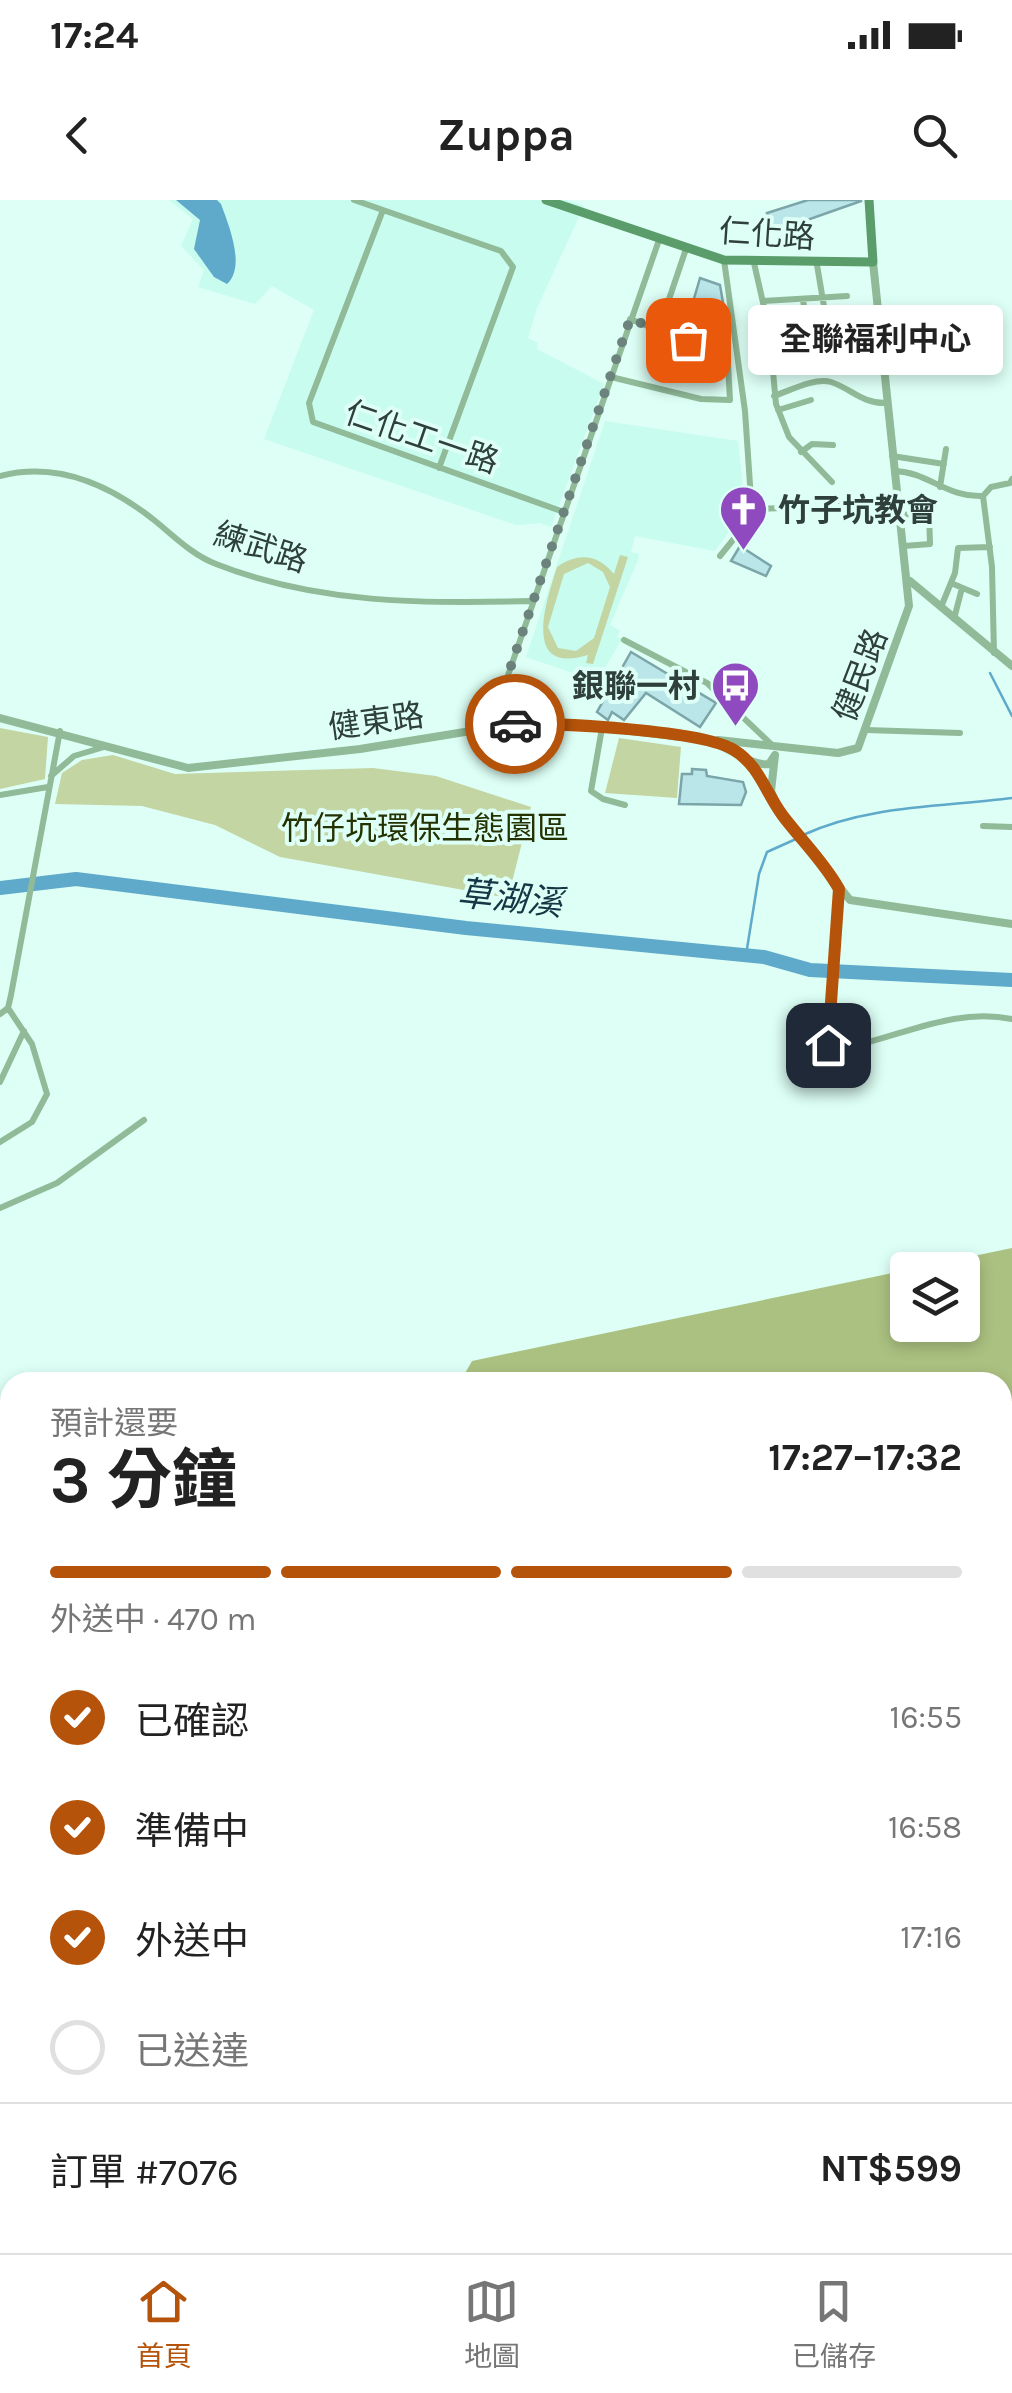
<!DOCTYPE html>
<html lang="zh-TW">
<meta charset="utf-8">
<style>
:root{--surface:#fff;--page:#f6f6f6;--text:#222;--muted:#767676;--line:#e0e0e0;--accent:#b45309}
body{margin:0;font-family:Karla,"Noto Sans TC",sans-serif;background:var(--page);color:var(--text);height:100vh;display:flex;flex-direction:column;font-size:38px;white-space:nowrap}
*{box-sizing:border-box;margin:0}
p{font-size:32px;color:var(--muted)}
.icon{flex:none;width:55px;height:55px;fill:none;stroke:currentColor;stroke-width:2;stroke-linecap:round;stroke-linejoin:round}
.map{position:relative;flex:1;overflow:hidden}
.details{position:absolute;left:0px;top:1172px;width:1012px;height:882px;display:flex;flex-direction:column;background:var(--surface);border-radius:30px 30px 0 0;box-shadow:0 5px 15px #0003}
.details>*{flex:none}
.controls{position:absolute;left:890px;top:1052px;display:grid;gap:20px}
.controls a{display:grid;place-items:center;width:90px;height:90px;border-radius:10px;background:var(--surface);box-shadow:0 5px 15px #0003;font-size:50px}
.pin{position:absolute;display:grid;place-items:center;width:85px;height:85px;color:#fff;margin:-42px;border-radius:20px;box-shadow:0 5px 15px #0006}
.courier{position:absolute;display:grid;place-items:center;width:100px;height:100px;margin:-50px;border:8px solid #b45309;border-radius:50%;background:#fff;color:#222;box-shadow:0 2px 12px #0007}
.bubble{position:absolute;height:70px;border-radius:10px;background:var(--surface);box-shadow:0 5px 15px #0003;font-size:32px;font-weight:700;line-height:70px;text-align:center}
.overview em{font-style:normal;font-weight:700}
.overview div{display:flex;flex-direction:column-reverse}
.overview{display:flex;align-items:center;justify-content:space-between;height:170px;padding:0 50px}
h1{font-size:65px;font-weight:700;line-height:75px}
.bar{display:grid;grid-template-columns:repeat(4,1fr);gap:15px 10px;align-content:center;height:120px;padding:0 50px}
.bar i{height:12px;border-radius:8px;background:var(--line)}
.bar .on{background:var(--accent)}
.bar p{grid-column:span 4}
.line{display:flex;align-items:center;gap:25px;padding:0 50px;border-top:2px solid var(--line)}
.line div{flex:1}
ol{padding:0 50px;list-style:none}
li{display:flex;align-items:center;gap:30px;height:110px}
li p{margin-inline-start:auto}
li .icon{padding:10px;border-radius:50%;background:var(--accent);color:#fff;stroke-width:4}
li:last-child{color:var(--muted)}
li i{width:55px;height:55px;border:5px solid var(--line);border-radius:50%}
.status{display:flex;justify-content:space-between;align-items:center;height:70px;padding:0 50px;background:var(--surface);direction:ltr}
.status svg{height:28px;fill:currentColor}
header{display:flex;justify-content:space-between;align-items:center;height:130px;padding:0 50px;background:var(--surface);font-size:45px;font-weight:700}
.menu{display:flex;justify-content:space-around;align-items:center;height:140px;border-top:2px solid var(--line);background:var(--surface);font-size:28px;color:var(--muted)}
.menu a{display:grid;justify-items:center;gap:5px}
.menu .on{color:var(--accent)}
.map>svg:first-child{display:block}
.built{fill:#c7fcee}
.green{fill:#c3d5a3;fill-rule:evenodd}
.forest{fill:#abc181;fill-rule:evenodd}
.water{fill:#5fa9ca}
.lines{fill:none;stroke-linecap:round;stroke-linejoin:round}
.stream{stroke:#5fa9ca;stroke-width:2.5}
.river{stroke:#5fa9ca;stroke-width:14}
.building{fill:#bae6ea;stroke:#7ba5a9;stroke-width:2.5}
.minor{stroke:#90ba98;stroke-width:6}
.tertiary{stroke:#90ba98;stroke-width:8}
.secondary{stroke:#5a9c6a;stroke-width:9}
.done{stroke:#6c837d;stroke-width:10;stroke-dasharray:0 18}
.route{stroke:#b45309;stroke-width:12}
.labels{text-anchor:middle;stroke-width:8;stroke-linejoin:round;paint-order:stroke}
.street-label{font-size:32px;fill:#2f403c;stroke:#ddfff5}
.poi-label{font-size:32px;font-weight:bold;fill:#2f403c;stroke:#ddfff5;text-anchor:start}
.park-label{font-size:32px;fill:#243101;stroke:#ddfff5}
.water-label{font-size:35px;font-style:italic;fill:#143645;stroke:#ddfff5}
</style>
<div class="status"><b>17:24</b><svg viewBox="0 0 49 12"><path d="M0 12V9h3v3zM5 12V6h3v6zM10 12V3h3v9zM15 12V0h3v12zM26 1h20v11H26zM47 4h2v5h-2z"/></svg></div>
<header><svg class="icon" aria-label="back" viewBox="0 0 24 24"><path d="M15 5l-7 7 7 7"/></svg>Zuppa<svg class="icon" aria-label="search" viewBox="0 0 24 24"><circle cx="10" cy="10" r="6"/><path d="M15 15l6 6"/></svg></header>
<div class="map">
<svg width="1012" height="2053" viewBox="0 0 1012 2053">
<rect width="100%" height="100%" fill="#ddfff5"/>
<path class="built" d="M169,0H567L584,6L537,108L528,138L538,143L537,149L604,184L551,327L540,323L516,325L264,239L314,110L272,86L255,104L198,87L204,70L181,46L193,19Z
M605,221L738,241L745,308L741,325L731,329L715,351L635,336L631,352L639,354L638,360L610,425L620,430L617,437L622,439L597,481L526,457Z"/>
<path class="green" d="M620,355L628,357L593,464L586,463L588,455C520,476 547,399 557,367C578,352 598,354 614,374ZM588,363L603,372L610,387L594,438L576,451L558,448L548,427L564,374Z
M0,528L48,537L45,579L0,589Z
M619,538L681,547L677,598L605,593Z
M113,555L175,574L373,568L436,576L531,607L508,698L280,657L215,625L142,606L55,604L62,573L82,560Z"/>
<path class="forest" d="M1012,1048V2053H0V1981L10,1979V2045H1002V1182H460L472,1161ZM908,1070H962V1125H908Z"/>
<path class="water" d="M176,0H217L221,4C229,26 246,67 227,84L214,77L194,49L200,20Z"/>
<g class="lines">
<path class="stream" d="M990,473L1012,516
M803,635C867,605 943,607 1012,598
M746,755L759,674L767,652L796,639
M34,2053L39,2045"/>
<path class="river" d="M0,688L76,679L466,728L764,757L810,770L1012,780
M0,1839L10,1889
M51,2045L54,2053"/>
</g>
<path class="building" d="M808,0H861V1L776,31L767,13Z
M700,78L720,85L725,114L716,137L686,126Z
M740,346L771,366L766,376L731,361Z
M631,452L716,503L700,527L646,493L624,520L612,512L608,520L597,512Z
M692,569L706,570L707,576L743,582L746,592L741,605L679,604L682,574H692Z"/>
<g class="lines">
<path class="minor" d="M354,0L501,51L513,67L439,268
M383,10L309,203L313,222L561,311
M724,60L745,211L752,314
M754,63L769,129L776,204L789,237L832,282
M817,65L827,124H847
M803,99L806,122
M763,101L847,96
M665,111L686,49
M611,177L701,199L730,200L727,146L675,137L630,119
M774,196C789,191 815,177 831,182C852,189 861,203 885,203
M778,210L811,200
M801,252L812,244L833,245
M892,256L944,264
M895,271C928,272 947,298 983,296L991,287L1010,283L1012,279
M0,276C57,261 110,285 154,320C174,336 192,355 216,364C317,404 424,404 531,401
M940,287L946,249
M983,296L992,367L994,453
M900,315L929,313L930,344L904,346
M720,356L758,309L899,304
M951,383L977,394
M941,407L955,373L958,348L990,347
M954,419L962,388
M624,440L707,483L772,545
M490,527L659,40
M602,528L591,591L603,599L625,605
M866,530L960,533
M51,576L74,556L104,547
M0,595L48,587
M983,626L1012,627
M0,814L8,808L11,795L60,531
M828,845L839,689
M844,848C901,837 953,807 1012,819
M0,882L24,831
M0,942L32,922L47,894L32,844L8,808
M0,1008L57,983L144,920
M0,1471L10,1476
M0,1525L10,1531
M0,1852L10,1851
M114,2045L129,2053"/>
<path class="tertiary" d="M910,381L1012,466
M0,518L188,568L360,549L514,524L565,523L707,540C726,545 751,567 769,564L775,555
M718,540L838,553L858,548L909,406L873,62
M747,560L771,591L781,614L850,700L1012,724
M771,591L775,555
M0,2048L4,2053"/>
<path class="secondary" d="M546,0L724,60L873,62L869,0"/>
</g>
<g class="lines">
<path class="done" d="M515,524L490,527L630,119L688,140"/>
<path class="route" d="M515,524C556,523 703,530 734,550C760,566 766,594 783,616C802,641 824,662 839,689L828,845"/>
</g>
<defs>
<symbol id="church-pin" viewBox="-11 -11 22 30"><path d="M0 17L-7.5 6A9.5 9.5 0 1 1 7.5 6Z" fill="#8e4abe" stroke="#ddfff5"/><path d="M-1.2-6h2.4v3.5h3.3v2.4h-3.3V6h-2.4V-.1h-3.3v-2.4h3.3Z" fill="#fff"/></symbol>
<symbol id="bus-pin" viewBox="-11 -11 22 30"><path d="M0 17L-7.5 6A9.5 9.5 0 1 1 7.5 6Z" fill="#8e4abe" stroke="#ddfff5"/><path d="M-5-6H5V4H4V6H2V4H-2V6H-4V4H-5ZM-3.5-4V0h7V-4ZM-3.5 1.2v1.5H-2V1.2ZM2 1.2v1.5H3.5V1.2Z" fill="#fff"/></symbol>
</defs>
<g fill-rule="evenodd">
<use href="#church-pin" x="716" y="282" width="55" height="75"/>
<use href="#bus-pin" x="708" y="458" width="55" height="75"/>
</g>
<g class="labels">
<g class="street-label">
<text transform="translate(767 34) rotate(4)" y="11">仁化路</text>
<text transform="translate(422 237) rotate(19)" y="11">仁化工一路</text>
<text transform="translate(261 347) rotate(18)" y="11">練武路</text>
<text transform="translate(860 475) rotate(-69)" y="11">健民路</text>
<text transform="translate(376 521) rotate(-8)" y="11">健東路</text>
</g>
<g class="poi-label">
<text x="778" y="321">竹子坑教會</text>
<text x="700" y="497" text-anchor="end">銀聯一村</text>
</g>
<g class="park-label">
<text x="425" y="639">竹仔坑環保生態園區</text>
</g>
<g class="water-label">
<text transform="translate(510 698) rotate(6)" y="12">草湖溪</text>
</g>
</g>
</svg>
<div class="controls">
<a><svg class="icon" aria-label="layers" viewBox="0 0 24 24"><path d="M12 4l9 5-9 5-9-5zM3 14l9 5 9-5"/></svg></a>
</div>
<div class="pin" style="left:688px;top:140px;background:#ea580c"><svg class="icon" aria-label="bag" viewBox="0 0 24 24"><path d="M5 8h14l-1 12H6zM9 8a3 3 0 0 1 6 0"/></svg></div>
<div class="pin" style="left:828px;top:845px;background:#1f2937"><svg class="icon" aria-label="home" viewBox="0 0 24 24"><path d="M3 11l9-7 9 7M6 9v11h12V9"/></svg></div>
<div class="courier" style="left:515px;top:524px"><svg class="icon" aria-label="car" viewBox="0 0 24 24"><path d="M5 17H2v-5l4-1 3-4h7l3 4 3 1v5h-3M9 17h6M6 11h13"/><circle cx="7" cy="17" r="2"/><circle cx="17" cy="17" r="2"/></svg></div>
<div class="bubble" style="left:748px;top:105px;width:255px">全聯福利中心</div>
<section class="details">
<div class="overview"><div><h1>3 分鐘</h1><p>預計還要</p></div><em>17:27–17:32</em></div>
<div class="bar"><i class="on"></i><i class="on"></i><i class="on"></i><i></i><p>外送中 · 470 m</p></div>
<ol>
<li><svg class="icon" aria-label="check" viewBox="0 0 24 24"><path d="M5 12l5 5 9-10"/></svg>已確認<p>16:55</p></li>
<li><svg class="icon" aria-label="check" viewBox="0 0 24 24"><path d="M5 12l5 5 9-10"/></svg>準備中<p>16:58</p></li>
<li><svg class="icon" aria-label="check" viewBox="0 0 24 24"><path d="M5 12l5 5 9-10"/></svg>外送中<p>17:16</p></li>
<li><i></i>已送達</li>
</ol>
<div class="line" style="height:130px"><div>訂單 #7076</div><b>NT$599</b></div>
</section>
</div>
<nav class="menu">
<a class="on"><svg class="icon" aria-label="home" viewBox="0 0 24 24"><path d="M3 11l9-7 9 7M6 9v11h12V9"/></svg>首頁</a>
<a><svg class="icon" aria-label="map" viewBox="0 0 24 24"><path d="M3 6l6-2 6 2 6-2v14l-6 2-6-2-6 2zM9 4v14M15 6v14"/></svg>地圖</a>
<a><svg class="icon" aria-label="saved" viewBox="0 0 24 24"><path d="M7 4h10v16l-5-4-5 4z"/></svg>已儲存</a>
</nav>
